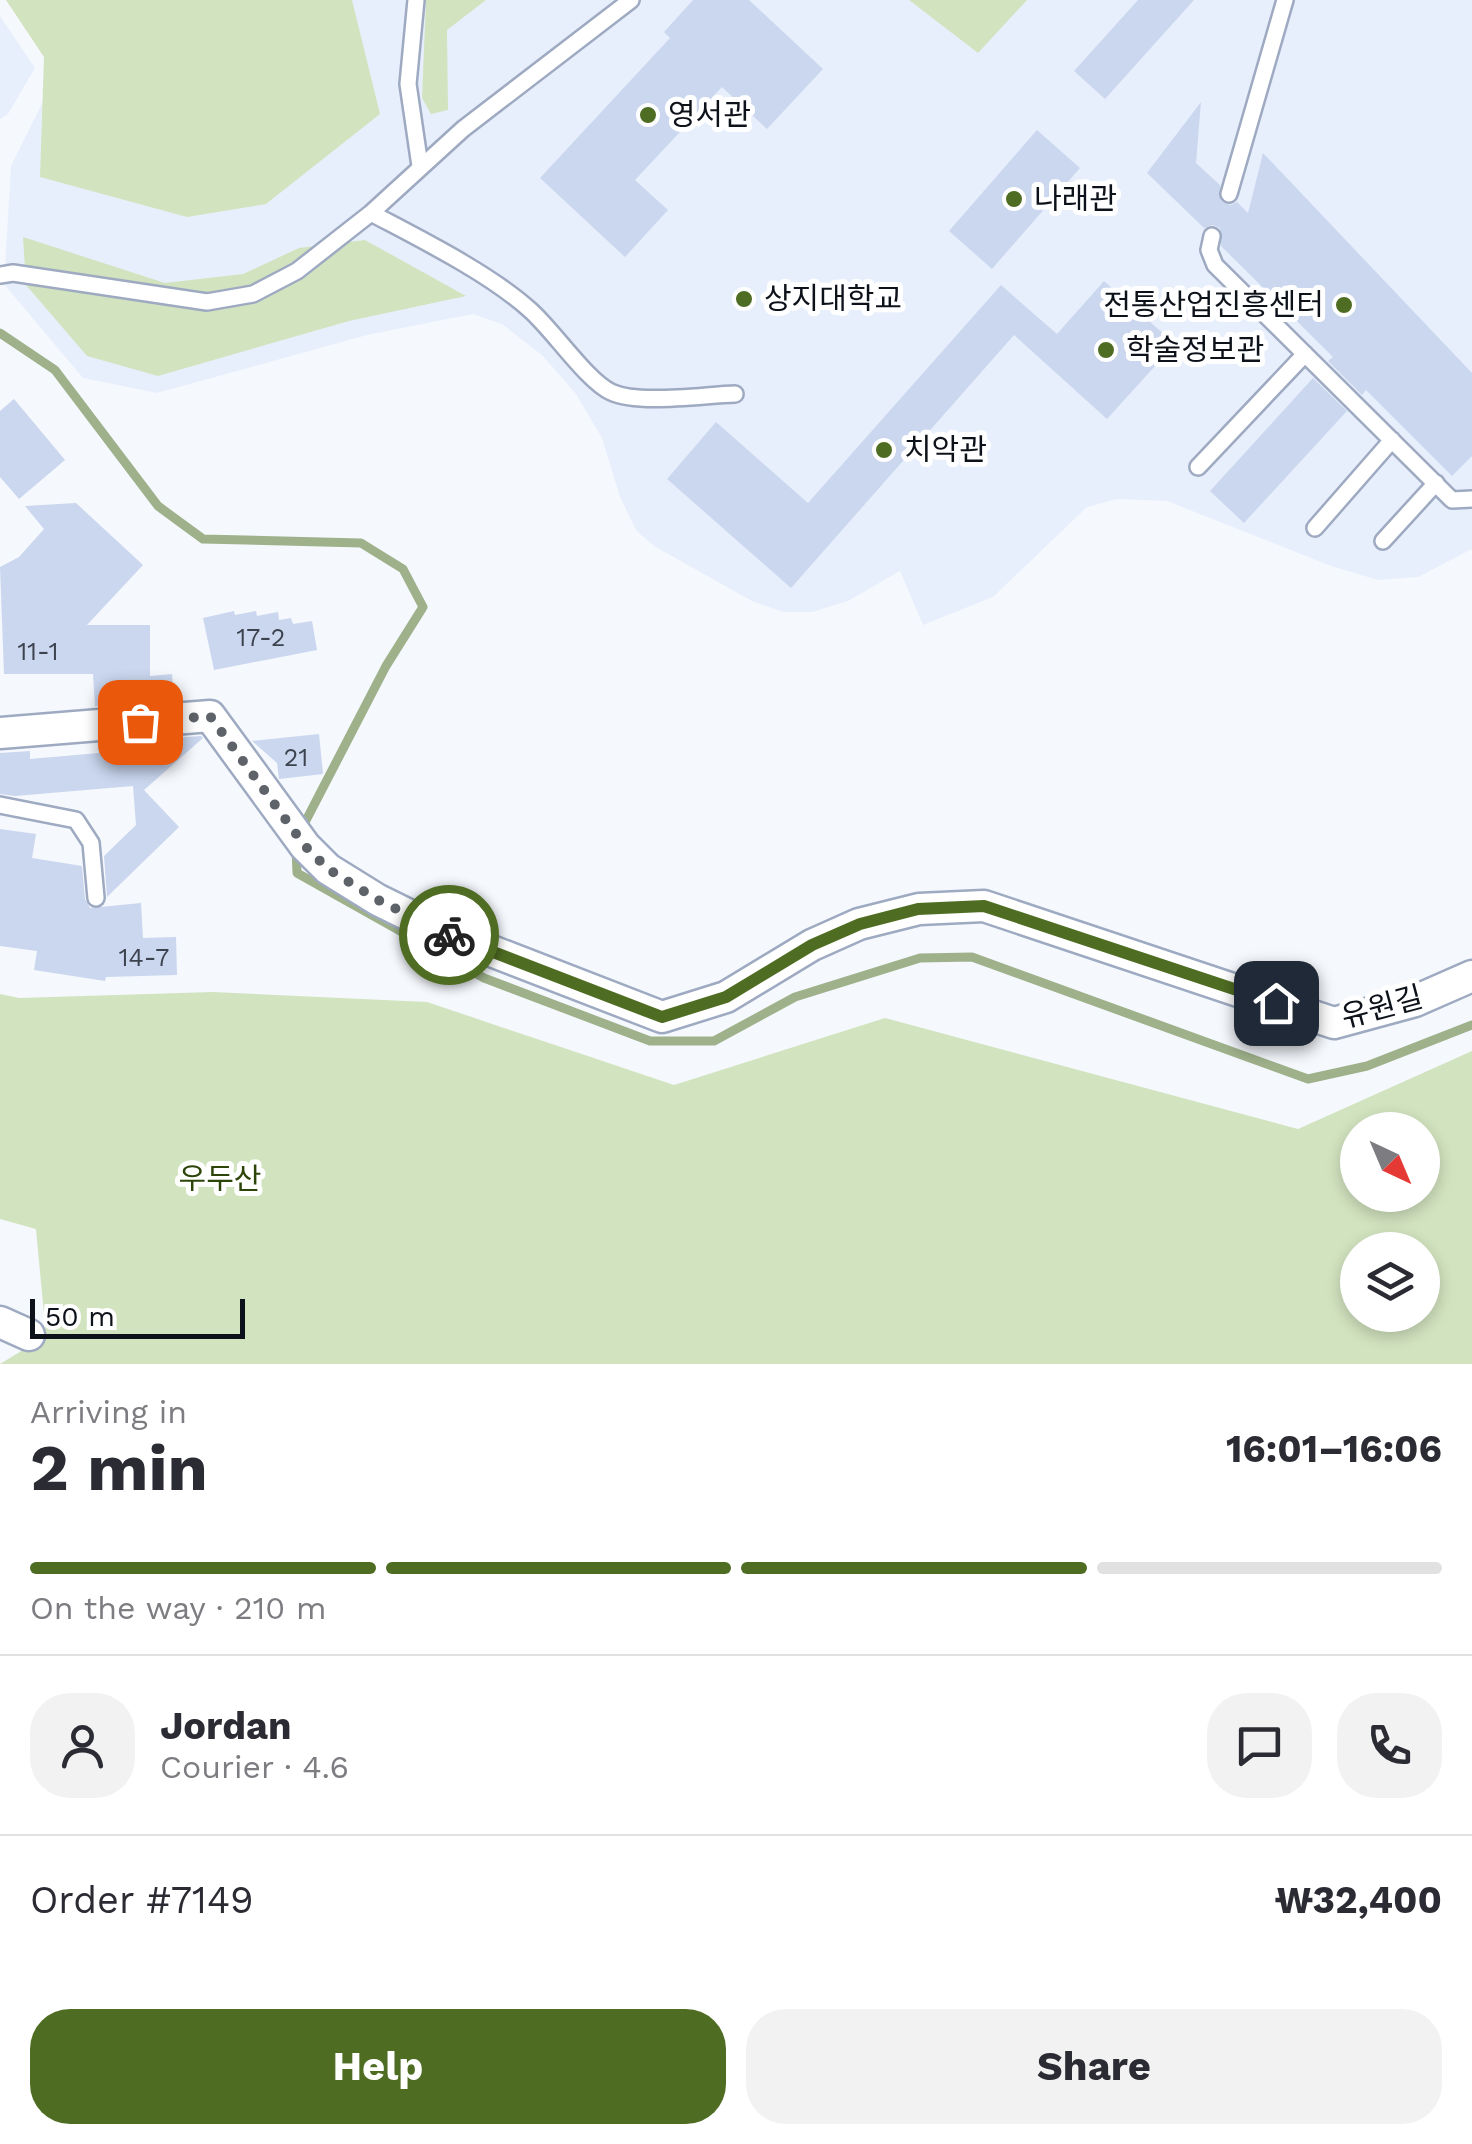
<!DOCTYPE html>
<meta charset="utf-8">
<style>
:root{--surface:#fff;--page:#f2f2f3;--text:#2b2b33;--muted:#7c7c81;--line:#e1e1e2;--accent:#4f6d22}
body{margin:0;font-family:"Work Sans","Noto Sans KR",sans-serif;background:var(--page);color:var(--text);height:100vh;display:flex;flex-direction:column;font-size:38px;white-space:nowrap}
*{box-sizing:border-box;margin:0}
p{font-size:32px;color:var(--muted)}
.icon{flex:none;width:55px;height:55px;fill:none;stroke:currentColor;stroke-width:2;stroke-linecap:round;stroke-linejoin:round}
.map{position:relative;height:1364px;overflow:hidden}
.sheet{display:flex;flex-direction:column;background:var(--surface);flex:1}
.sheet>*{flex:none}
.needle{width:65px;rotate:136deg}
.controls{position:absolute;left:1340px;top:1112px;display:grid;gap:20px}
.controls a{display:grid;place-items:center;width:100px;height:100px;border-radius:50%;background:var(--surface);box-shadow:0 5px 15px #0003;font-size:50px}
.scale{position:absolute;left:30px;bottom:25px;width:215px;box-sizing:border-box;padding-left:10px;border:5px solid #0d1119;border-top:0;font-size:28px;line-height:35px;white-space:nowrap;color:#0d1119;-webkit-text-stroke:8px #fff;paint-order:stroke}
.pin{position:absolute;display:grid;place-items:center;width:85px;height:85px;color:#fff;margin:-42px;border-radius:20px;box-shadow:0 5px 15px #0006}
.courier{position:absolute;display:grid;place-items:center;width:100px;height:100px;margin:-50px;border:8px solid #4f6d22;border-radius:50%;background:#fff;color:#222;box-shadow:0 2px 12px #0007}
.head em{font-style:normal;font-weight:700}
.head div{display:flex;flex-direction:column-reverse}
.head{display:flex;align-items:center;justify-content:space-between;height:170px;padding:0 30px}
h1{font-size:65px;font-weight:700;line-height:75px}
.bar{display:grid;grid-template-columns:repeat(4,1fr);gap:15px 10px;align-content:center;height:120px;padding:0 30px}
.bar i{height:12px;border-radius:8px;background:var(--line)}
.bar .active{background:var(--accent)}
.bar p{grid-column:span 4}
.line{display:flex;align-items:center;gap:25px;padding:0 30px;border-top:2px solid var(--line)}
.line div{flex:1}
.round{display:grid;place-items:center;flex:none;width:105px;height:105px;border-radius:40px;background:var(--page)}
.cta{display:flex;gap:20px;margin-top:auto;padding:20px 30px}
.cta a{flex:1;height:115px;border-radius:40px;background:var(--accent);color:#fff;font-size:40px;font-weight:700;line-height:115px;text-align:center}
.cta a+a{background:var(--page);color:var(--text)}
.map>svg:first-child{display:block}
.built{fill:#e8effc}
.green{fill:#d2e3bf;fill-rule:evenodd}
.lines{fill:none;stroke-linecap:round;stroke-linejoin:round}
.stream{stroke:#9fb18b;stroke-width:9}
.building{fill:#cad7ef}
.lane-casing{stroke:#9eaac1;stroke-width:20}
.street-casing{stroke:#9eaac1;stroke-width:35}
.lane{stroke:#fff;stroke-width:15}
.street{stroke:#fff;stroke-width:30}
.done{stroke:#5e6269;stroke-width:10;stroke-dasharray:0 18}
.route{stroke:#4f6d22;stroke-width:12}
.poi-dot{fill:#4f6d22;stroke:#fff;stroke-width:4}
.labels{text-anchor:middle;stroke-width:10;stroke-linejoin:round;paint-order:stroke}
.number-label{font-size:25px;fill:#3c424e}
.poi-label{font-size:30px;fill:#0d1119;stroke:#fff;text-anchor:start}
.street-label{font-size:30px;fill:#0d1119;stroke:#fff}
.park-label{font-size:30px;fill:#2e450a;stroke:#fff}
</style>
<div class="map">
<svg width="1472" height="1364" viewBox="0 0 1472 1364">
<rect width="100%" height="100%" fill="#f5f8fd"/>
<path class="built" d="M57,0H1472V549L1418,577L1378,580L1331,566L1167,501L1117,499L1087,507L993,597L923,625L900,571L848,601L812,612H783L752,601L654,546L636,530L620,497L602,438L576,394L543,356L502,324L473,314L367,335L157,393L83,378L4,284L11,166L69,49Z
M0,16L35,68L8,114L0,119Z"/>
<path class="green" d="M6,0H352L380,114L266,204L187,217L40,177L44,57Z
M426,0H486L447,30L448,110L431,114L422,98Z
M909,0H1027L978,53Z
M23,237L165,283L243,274L299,248L365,240L466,296L349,321L158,376L87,356L26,285Z
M213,992L427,1002L674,1085L885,1018L1298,1129L1472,1051V1364H0L46,1336L36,1229L0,1219V994L19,998ZM1358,1130H1422V1195H1358ZM1358,1250H1422V1315H1358Z"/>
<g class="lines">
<path class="stream" d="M0,333L55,370L158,506L203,539L361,543L403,569L423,607L386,666L300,832
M296,847L297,873L484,978L650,1041H714L795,997L920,958L972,957L1308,1079L1367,1066L1472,1025"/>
</g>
<path class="building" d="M693,0H749L823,69L767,129L722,87L635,180L668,210L625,257L540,178L670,38L664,32Z
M1138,0H1194L1105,99L1074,71Z
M1201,102L1196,163L1220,185L1222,202L1231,205L1237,202L1248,213L1263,153L1472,373V456L1452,476L1366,390L1362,395L1328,361L1333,357L1221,246L1220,228L1213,225L1204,228L1147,173Z
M1037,130L1080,168L992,269L949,231Z
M1104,281L1175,344L1107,419L1014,335L791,588L667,479L716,422L808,503L1001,285L1057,334Z
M1313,378L1347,411L1244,523L1210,491Z
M14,399L65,460L19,499L0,477V411Z
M76,503L143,565L87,625H150V676L172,674L174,700L95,706L93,674H4L0,567L19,557L44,529L25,506Z
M234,611L235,615L256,611L257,616L278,612L279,620L291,618L293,624L312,621L317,650L214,670L203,618Z
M319,734L323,774L279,779L277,763L252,741Z
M201,736L203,738L144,790L179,827L107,897L104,856L136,825L133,786L15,796L0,794V753L30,751V759L99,753L98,744Z
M0,829L36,834L32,858L82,866L85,899L90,908L141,903L143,938L176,937L177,975L106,977L105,981L34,970L37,951L0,946Z"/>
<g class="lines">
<defs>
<path id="lane" d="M416,0L408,84L420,166
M1229,194L1285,0
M371,213C420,239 489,273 530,310C553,330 587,381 611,392C639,405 703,395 735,394
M1212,236L1209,250L1215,265L1452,500L1472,499
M0,275L13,273L207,302L253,294L297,271L371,213L463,129L631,0
M1198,467L1305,354
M1315,528L1392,440
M1383,541L1436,483
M0,805L76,820L91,843L96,898"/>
<path id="street" d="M0,733L210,716L305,846L328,869L378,900L445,933L662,1017L726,997L812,945L859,924L919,909L984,906L1334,1023L1415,1001L1472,976
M0,1322L29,1335"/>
</defs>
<use href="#lane" class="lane-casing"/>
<use href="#street" class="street-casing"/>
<use href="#lane" class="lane"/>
<use href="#street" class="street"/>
</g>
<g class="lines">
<path class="done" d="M140,722L210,716L305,846L328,869L378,900L449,935"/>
<path class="route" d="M449,935L662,1017L726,997L812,945L860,924L918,909L984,906L1276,1003"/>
</g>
<g class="poi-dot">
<circle cx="648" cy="115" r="10"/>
<circle cx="1014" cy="199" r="10"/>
<circle cx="744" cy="299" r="10"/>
<circle cx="1344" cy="305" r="10"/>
<circle cx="1106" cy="350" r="10"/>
<circle cx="884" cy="450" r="10"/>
</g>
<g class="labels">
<g class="number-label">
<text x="261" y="646">17-2</text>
<text x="38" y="660">11-1</text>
<text x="296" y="766">21</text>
<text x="144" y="966">14-7</text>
</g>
<g class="poi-label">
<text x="668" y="125">영서관</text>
<text x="1034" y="209">나래관</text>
<text x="764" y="309">상지대학교</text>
<text x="1324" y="315" text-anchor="end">전통산업진흥센터</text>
<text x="1126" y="360">학술정보관</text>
<text x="904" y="460">치악관</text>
</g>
<g class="street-label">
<text transform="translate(1382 1007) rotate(-15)" y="10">유원길</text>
</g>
<g class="park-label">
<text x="220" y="1189">우두산</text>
</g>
</g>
</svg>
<div class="controls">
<a><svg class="needle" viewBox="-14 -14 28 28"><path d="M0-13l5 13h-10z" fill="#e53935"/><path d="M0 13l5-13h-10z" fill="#7c7c81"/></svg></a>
<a><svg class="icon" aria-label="layers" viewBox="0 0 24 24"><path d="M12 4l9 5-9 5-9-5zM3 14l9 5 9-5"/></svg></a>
</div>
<div class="scale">50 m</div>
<div class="pin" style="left:140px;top:722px;background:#ea580c"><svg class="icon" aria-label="bag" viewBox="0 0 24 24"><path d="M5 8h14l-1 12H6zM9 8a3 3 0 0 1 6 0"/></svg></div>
<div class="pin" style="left:1276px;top:1003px;background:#1f2937"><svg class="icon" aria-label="home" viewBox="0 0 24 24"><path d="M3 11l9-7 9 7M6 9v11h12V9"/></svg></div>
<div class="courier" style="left:449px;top:935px"><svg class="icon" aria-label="bike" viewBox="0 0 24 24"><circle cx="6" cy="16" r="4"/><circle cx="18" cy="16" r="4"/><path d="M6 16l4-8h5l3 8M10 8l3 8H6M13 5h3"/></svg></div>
</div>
<section class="sheet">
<div class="head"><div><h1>2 min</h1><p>Arriving in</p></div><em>16:01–16:06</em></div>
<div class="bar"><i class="active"></i><i class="active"></i><i class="active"></i><i></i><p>On the way · 210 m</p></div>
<div class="line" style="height:180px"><a class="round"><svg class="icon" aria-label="person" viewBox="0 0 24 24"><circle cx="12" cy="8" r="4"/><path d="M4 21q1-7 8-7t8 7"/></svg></a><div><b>Jordan</b><p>Courier · 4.6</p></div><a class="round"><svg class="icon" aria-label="chat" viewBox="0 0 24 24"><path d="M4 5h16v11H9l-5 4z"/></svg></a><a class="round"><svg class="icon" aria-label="phone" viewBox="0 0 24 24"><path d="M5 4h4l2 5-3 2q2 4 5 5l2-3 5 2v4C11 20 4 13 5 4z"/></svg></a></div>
<div class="line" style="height:130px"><div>Order #7149</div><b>₩32,400</b></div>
<div class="cta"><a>Help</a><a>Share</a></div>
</section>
